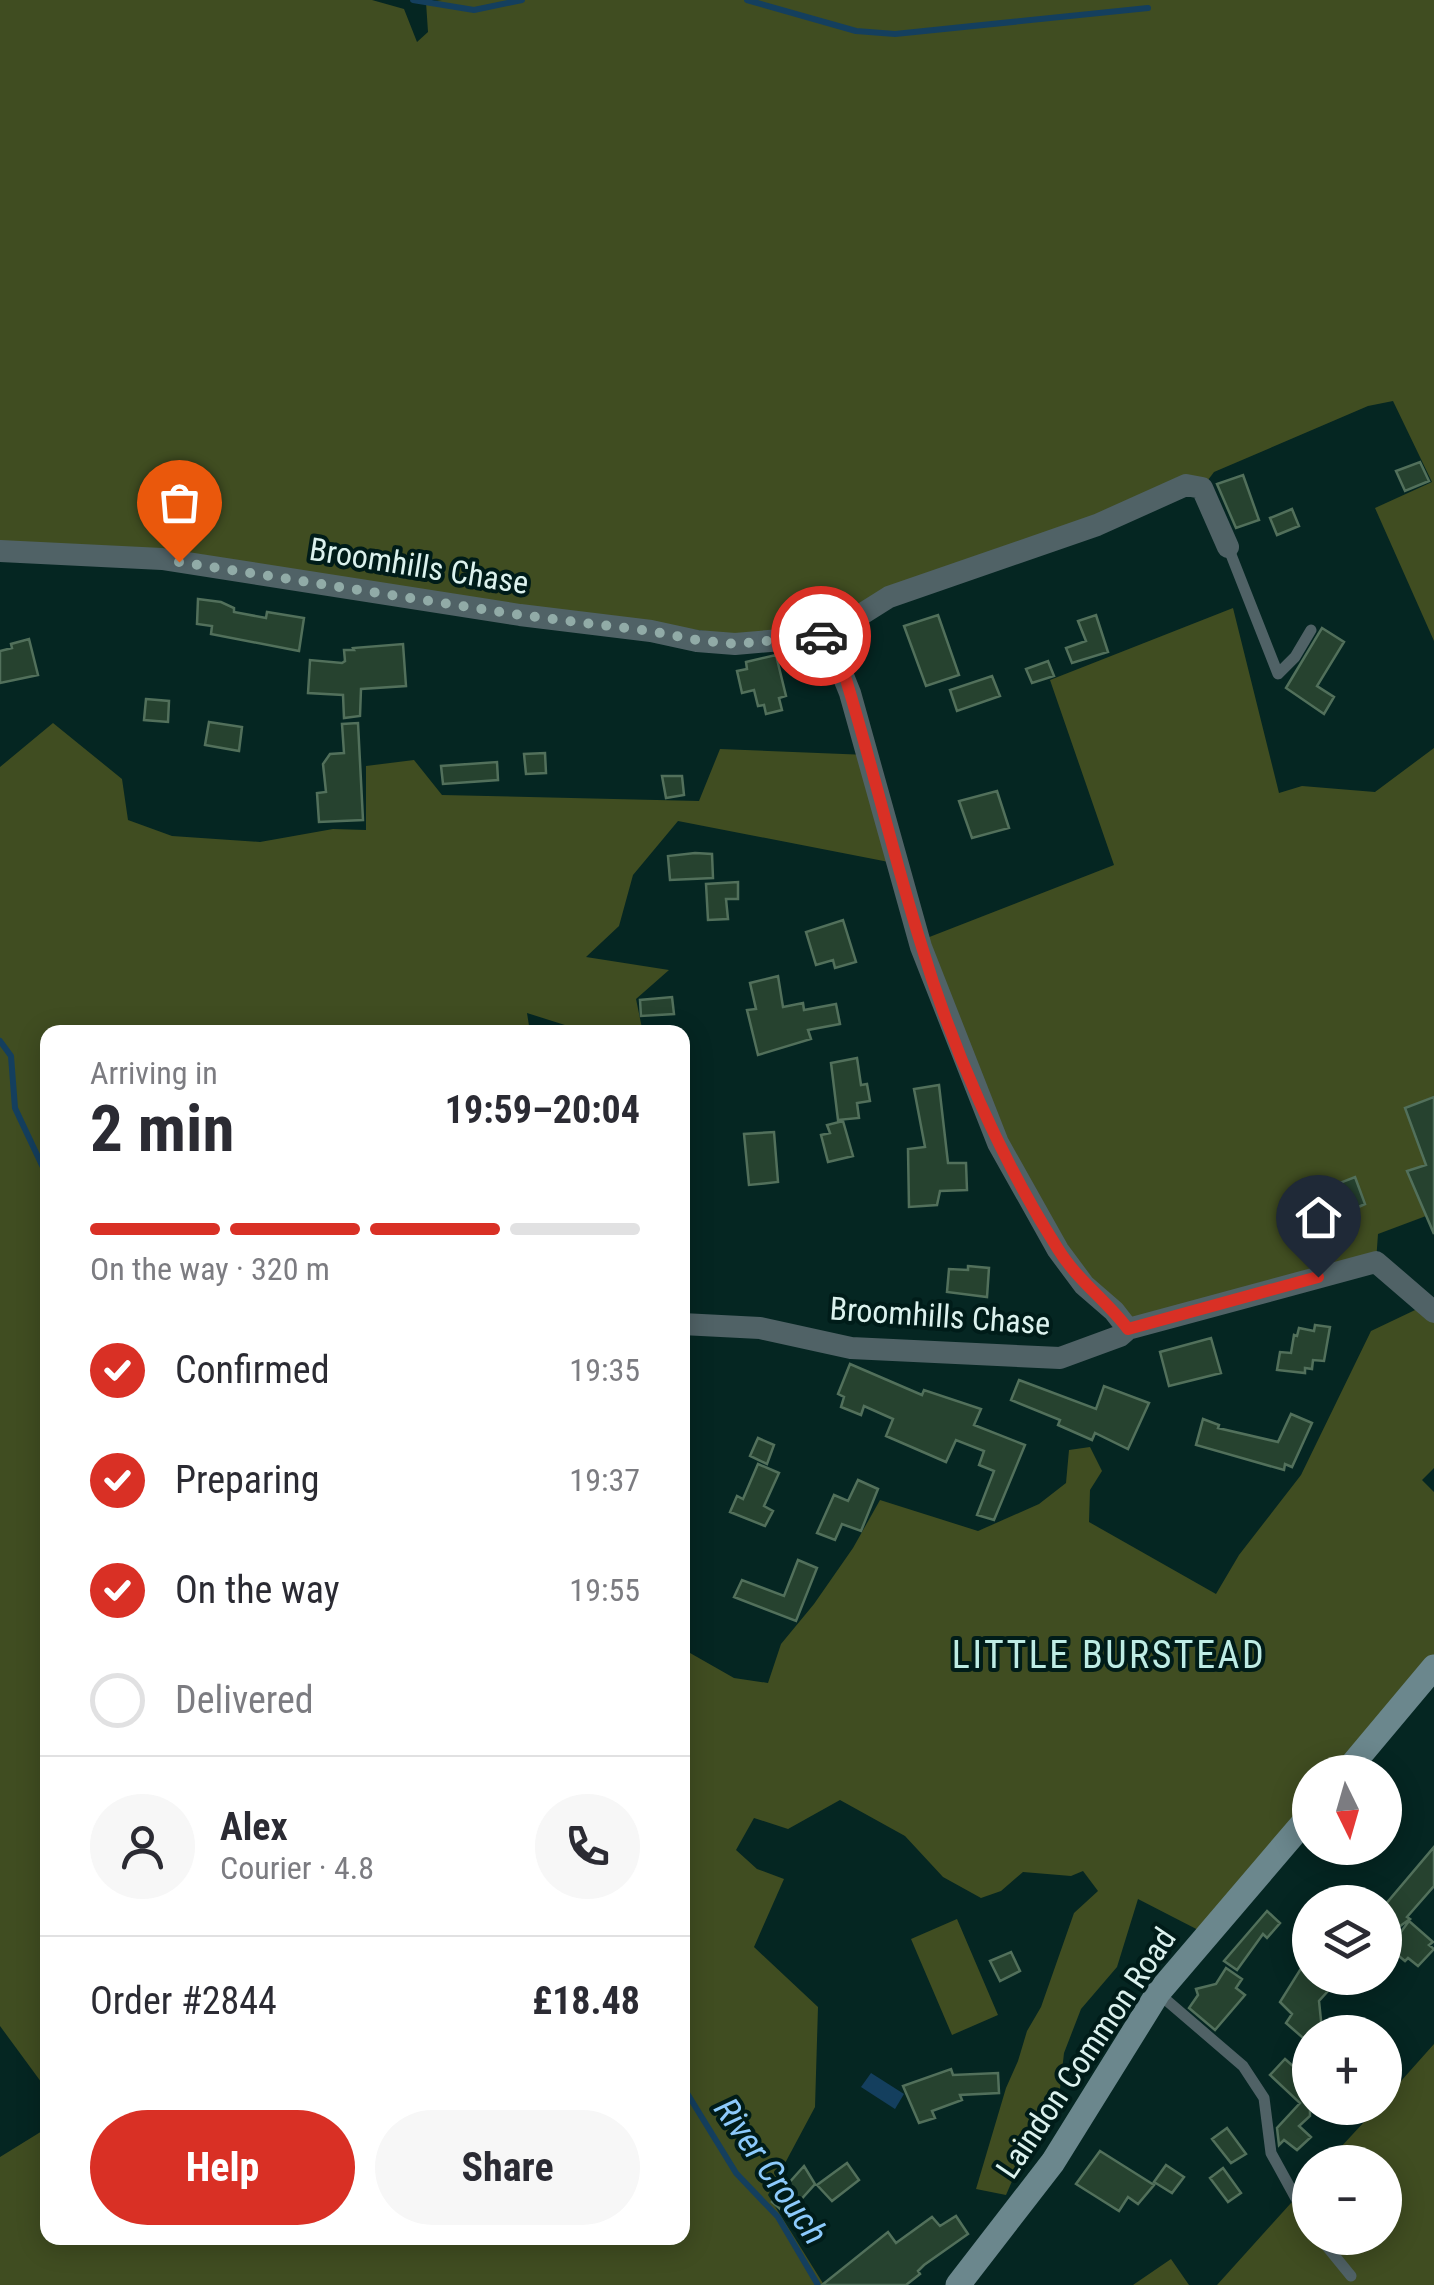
<!DOCTYPE html>
<meta charset="utf-8">
<style>
:root{--surface:#fff;--page:#f7f7f7;--text:#2b2b33;--muted:#7c7c81;--line:#e1e1e2;--accent:#d93025}
body{margin:0;font-family:"Roboto Condensed",sans-serif;background:var(--page);color:var(--text);height:100vh;display:flex;flex-direction:column;font-size:38px;white-space:nowrap}
*{box-sizing:border-box;margin:0}
p{font-size:32px;color:var(--muted)}
.icon{flex:none;width:55px;height:55px;fill:none;stroke:currentColor;stroke-width:2;stroke-linecap:round;stroke-linejoin:round}
.map{position:relative;flex:1;overflow:hidden}
.sheet{position:absolute;left:40px;top:1025px;width:650px;height:1220px;display:flex;flex-direction:column;background:var(--surface);border-radius:20px;box-shadow:0 5px 25px #0003}
.sheet>*{flex:none}
.needle{width:65px;rotate:175deg}
.controls{position:absolute;left:1292px;top:1755px;display:grid;gap:20px}
.controls a{display:grid;place-items:center;width:110px;height:110px;border-radius:50%;background:var(--surface);box-shadow:0 5px 25px #0003;font-size:50px}
.pin{position:absolute;display:grid;place-items:center;width:85px;height:85px;color:#fff;margin:-102px -42px;border-radius:50% 50% 50% 0;rotate:-45deg;box-shadow:0 0 10px #0007}
.pin .icon{rotate:45deg}
.courier{position:absolute;display:grid;place-items:center;width:100px;height:100px;margin:-50px;border:8px solid #d93025;border-radius:50%;background:#fff;color:#222;box-shadow:0 2px 12px #0007}
.headline em{font-style:normal;font-weight:700}
.headline div{display:flex;flex-direction:column-reverse}
.headline{display:flex;align-items:center;justify-content:space-between;height:170px;padding:0 50px}
h1{font-size:65px;font-weight:700;line-height:75px}
.bar{display:grid;grid-template-columns:repeat(4,1fr);gap:15px 10px;align-content:center;height:120px;padding:0 50px}
.bar i{height:12px;border-radius:8px;background:var(--line)}
.bar .current{background:var(--accent)}
.bar p{grid-column:span 4}
.line{display:flex;align-items:center;gap:25px;padding:0 50px;border-top:2px solid var(--line)}
.line div{flex:1}
.round{display:grid;place-items:center;flex:none;width:105px;height:105px;border-radius:52px;background:var(--page)}
ol{padding:0 50px;list-style:none}
li{display:flex;align-items:center;gap:30px;height:110px}
li p{margin-inline-start:auto}
li .icon{padding:10px;border-radius:50%;background:var(--accent);color:#fff;stroke-width:4}
li:last-child{color:var(--muted)}
li i{width:55px;height:55px;border:5px solid var(--line);border-radius:50%}
.action{display:flex;gap:20px;margin-top:auto;padding:20px 50px}
.action a{flex:1;height:115px;border-radius:60px;background:var(--accent);color:#fff;font-size:40px;font-weight:700;line-height:115px;text-align:center}
.action a+a{background:var(--page);color:var(--text)}
.map>svg:first-child{display:block}
.green{fill:#404d21}
.water{fill:#143f5e}
.lines{fill:none;stroke-linecap:round;stroke-linejoin:round}
.stream{stroke:#143f5e;stroke-width:6}
.building{fill:#26422f;stroke:#52705b;stroke-width:2.5}
.lane{stroke:#506266;stroke-width:11}
.street{stroke:#506266;stroke-width:22}
.secondary{stroke:#6b878d;stroke-width:25}
.done{stroke:#91aba7;stroke-width:10;stroke-dasharray:0 18}
.route{stroke:#d93025;stroke-width:12}
.labels{text-anchor:middle;stroke-width:8;stroke-linejoin:round;paint-order:stroke}
.street-label{font-size:32px;fill:#dcf2ee;stroke:#001c19}
.water-label{font-size:35px;font-style:italic;fill:#8ccafc;stroke:#001c19}
.quarter-label{font-size:38px;letter-spacing:2.5px;fill:#beece4;stroke:#001c19}
</style>
<div class="map">
<svg width="1434" height="2285" viewBox="0 0 1434 2285">
<rect width="100%" height="100%" fill="#052622"/>
<path class="green" d="M0,0H372L404,9L417,42L428,32L426,2L442,0H1434V641L1375,508L1432,482L1393,401L1368,406L1214,472L1202,488L843,625L745,636L256,575L0,551Z
M1233,608L1279,793L1302,786L1375,792L1434,748V1213L1378,1234L1376,1262L1128,1329L1058,1250L914,943L1114,865L1050,680Z
M53,723L122,779L128,820L172,836L260,842L333,829L366,830V766L414,760L442,795L699,801L720,749L868,755L899,864L678,821L633,875L619,926L586,957L669,970L636,999L642,1028L587,1032L527,1013L530,1032H48L47,2090L0,2026V767Z
M1434,1301V1468L1422,1480L1434,1492V1667L1345,1772H1310V1814L1206,1934L1138,1899L1117,1967L1081,2009L1064,2053L1060,2089L1027,2147L1006,2195L976,2189L1006,2088L1018,2061L1027,2031L1041,2007L1074,1913L1098,1891L1083,1871L1071,1876L1023,1872L1001,1891L981,1898L943,1877L905,1836L840,1800L788,1829L754,1818L736,1850L757,1869L784,1879L754,1947L818,2007L815,2107L768,2195L824,2285H0V2157L47,2128L48,2238H682L683,1649L734,1678L768,1683L781,1644L814,1604L853,1548L880,1500L978,1531L1039,1504L1066,1483L1069,1450L1090,1447L1102,1471L1090,1490L1089,1522L1216,1594L1239,1555L1301,1475L1371,1331Z
M957,1919L998,2015L952,2035L911,1939Z
M1434,2044V2285H1217L1310,2182V2238H1385V2162H1327L1377,2108H1385V2099Z
M1171,2259L1189,2285H1133Z"/>
<path class="water" d="M871,2073L904,2094L895,2109L861,2087Z"/>
<g class="lines">
<path class="stream" d="M413,0L474,10L522,0
M747,0L856,31L895,34L1148,8
M0,1041L11,1056L15,1108L48,1178
M48,1208V1214
M48,1290L45,1300L48,1302
M682,2085L736,2173L778,2217L818,2285"/>
</g>
<path class="building" d="M1420,462L1429,481L1405,491L1396,471Z
M1243,475L1259,520L1236,528L1217,484Z
M1292,509L1299,526L1277,535L1270,518Z
M198,599L221,602L234,608V612L266,618L267,612L304,618L299,651L211,634L212,626L197,624Z
M938,615L959,675L926,686L904,626Z
M1096,615L1108,652L1072,663L1066,648L1086,641L1078,621Z
M1322,628L1344,642L1317,686L1334,697L1324,714L1286,688Z
M29,639L38,675L0,683V651L12,648L11,644Z
M403,644L406,686L361,689L360,716L344,718L343,695L308,693L310,660L342,663L345,661L344,650H354L353,648Z
M776,655L786,696L779,698L782,710L766,714L764,705L758,706L754,690L742,693L737,671L747,669L746,662Z
M1048,661L1054,676L1032,683L1026,669Z
M992,676L1000,696L957,711L950,690Z
M146,699L169,701L168,722L144,720Z
M209,722L242,727L239,751L205,745Z
M358,723L363,820L319,822L317,793L326,792L323,764L330,754L344,753L342,724Z
M545,753L546,773L526,774L524,754Z
M497,762L498,780L443,784L441,766Z
M662,776H682L684,795L666,798Z
M997,791L1009,828L972,838L959,801Z
M695,853L712,854L713,878L670,880L668,856Z
M738,882V899H726L728,919L708,920L706,884Z
M843,920L856,962L835,968L833,960L816,965L806,932Z
M778,976L783,1007L803,1003L804,1010L836,1004L840,1024L808,1030L811,1039L758,1055L747,1010L756,1009L750,983Z
M672,997L674,1014L641,1016L640,1000Z
M857,1058L861,1085L867,1084L870,1101L857,1103L859,1118L838,1120L831,1063Z
M939,1085L948,1163H966L967,1190L940,1191L937,1205L909,1207L908,1149L925,1147L914,1089Z
M1434,1097V1234L1407,1171L1426,1165L1405,1108Z
M843,1121L853,1156L828,1162L821,1135L830,1133L827,1125Z
M774,1132L778,1182L749,1185L744,1134Z
M1355,1177L1365,1204L1300,1234L1288,1203Z
M968,1266L989,1268L987,1297L947,1292L949,1269L968,1270Z
M1315,1325L1330,1327L1324,1361L1313,1360L1312,1369L1305,1368V1373L1277,1370L1280,1352L1291,1353L1294,1335L1297,1336L1299,1328L1314,1331Z
M1211,1338L1221,1373L1169,1386L1160,1352Z
M850,1364L922,1395L924,1390L981,1409L974,1425L1025,1445L994,1520L977,1515L994,1471L979,1465L984,1451L956,1440L946,1462L886,1436L893,1419L864,1406L861,1415L841,1407L844,1397L838,1394Z
M1019,1380L1096,1409L1104,1386L1149,1403L1128,1449L1095,1433L1092,1440L1058,1425L1060,1420L1011,1400Z
M1291,1414L1312,1423L1292,1467L1285,1464L1284,1470L1196,1445L1203,1419L1219,1425L1218,1428L1278,1442Z
M758,1438L774,1445L767,1464L750,1456Z
M758,1464L779,1473L764,1506L773,1511L765,1526L730,1512L737,1496L743,1499Z
M858,1480L878,1489L861,1531L842,1524L835,1540L817,1533L834,1495L848,1501Z
M798,1560L817,1568L796,1621L734,1597L742,1580L784,1596Z
M1434,1847V1886L1407,1917L1410,1919L1396,1929L1385,1920V1905Z
M1267,1911L1280,1923L1267,1938L1263,1934L1237,1970L1224,1961Z
M1409,1921L1433,1942L1429,1945L1434,1949L1418,1966L1408,1958L1405,1961L1389,1948Z
M1011,1952L1020,1971L1000,1981L990,1961Z
M1310,1954V1978L1328,1991L1319,2001L1322,2030L1310,2031V2044L1286,2023L1292,2014L1280,2002Z
M1226,1968L1242,1979L1236,1988L1245,1995L1215,2030L1189,2008L1198,1995L1196,1989L1216,1984Z
M1285,2059L1310,2081V2116L1299,2126L1311,2137L1297,2150L1284,2140L1279,2145L1277,2128L1300,2103L1270,2075Z
M951,2069L953,2075L998,2073L999,2093L960,2095L962,2100L932,2111L935,2118L919,2123L903,2086Z
M1227,2128L1246,2154L1231,2163L1212,2139Z
M1100,2151L1154,2185L1138,2204L1128,2197L1119,2211L1076,2184Z
M847,2163L859,2180L832,2201L817,2185Z
M1166,2165L1184,2177L1172,2193L1154,2182Z
M804,2166L815,2184L787,2215L772,2202Z
M1223,2168L1241,2193L1228,2202L1210,2178Z
M956,2216L968,2234L924,2265L918,2271L920,2274L906,2285H822L888,2232L896,2243L932,2217L940,2226Z"/>
<g class="lines">
<path class="lane" d="M1228,547L1278,674L1295,657L1311,630
M1158,1993L1243,2066L1264,2098L1271,2153L1310,2224
M1320,2238L1351,2276"/>
<path class="street" d="M0,551L162,559L520,615L651,631L697,641L735,644L827,636L850,693L921,947L998,1143L1058,1250L1084,1285L1114,1311L1128,1329
M827,636L889,597L1097,525L1186,485L1202,488L1228,547
M682,1324L760,1328L851,1348L1060,1358L1120,1336L1128,1329L1376,1262L1434,1312"/>
<path class="secondary" d="M1346,1772L1434,1667
M958,2285L1053,2162L1158,1993L1310,1815"/>
</g>
<g class="lines">
<path class="done" d="M179,562L520,615L650,631L697,640L735,644L821,636"/>
<path class="route" d="M821,636H827L844,673C872,763 893,855 921,944C952,1048 1000,1158 1058,1249C1077,1280 1106,1300 1128,1329L1318,1277"/>
</g>
<g class="labels">
<g class="street-label">
<text transform="translate(419 566) rotate(9)" y="11">Broomhills Chase</text>
<text transform="translate(940 1316) rotate(4)" y="11">Broomhills Chase</text>
<text transform="translate(1086 2053) rotate(-56)" y="11">Laindon Common Road</text>
</g>
<g class="water-label">
<text transform="translate(771 2171) rotate(55)" y="12">River Crouch</text>
</g>
<g class="quarter-label">
<text x="1109" y="1668">LITTLE BURSTEAD</text>
</g>
</g>
</svg>
<div class="controls">
<a><svg class="needle" viewBox="-14 -14 28 28"><path d="M0-13l5 13h-10z" fill="#e53935"/><path d="M0 13l5-13h-10z" fill="#7c7c81"/></svg></a>
<a><svg class="icon" aria-label="layers" viewBox="0 0 24 24"><path d="M12 4l9 5-9 5-9-5zM3 14l9 5 9-5"/></svg></a>
<a>+</a>
<a>−</a>
</div>
<div class="pin" style="left:179px;top:562px;background:#ea580c"><svg class="icon" aria-label="bag" viewBox="0 0 24 24"><path d="M5 8h14l-1 12H6zM9 8a3 3 0 0 1 6 0"/></svg></div>
<div class="pin" style="left:1318px;top:1277px;background:#1f2937"><svg class="icon" aria-label="home" viewBox="0 0 24 24"><path d="M3 11l9-7 9 7M6 9v11h12V9"/></svg></div>
<div class="courier" style="left:821px;top:636px"><svg class="icon" aria-label="car" viewBox="0 0 24 24"><path d="M5 17H2v-5l4-1 3-4h7l3 4 3 1v5h-3M9 17h6M6 11h13"/><circle cx="7" cy="17" r="2"/><circle cx="17" cy="17" r="2"/></svg></div>
<section class="sheet">
<div class="headline"><div><h1>2 min</h1><p>Arriving in</p></div><em>19:59–20:04</em></div>
<div class="bar"><i class="current"></i><i class="current"></i><i class="current"></i><i></i><p>On the way · 320 m</p></div>
<ol>
<li><svg class="icon" aria-label="check" viewBox="0 0 24 24"><path d="M5 12l5 5 9-10"/></svg>Confirmed<p>19:35</p></li>
<li><svg class="icon" aria-label="check" viewBox="0 0 24 24"><path d="M5 12l5 5 9-10"/></svg>Preparing<p>19:37</p></li>
<li><svg class="icon" aria-label="check" viewBox="0 0 24 24"><path d="M5 12l5 5 9-10"/></svg>On the way<p>19:55</p></li>
<li><i></i>Delivered</li>
</ol>
<div class="line" style="height:180px"><a class="round"><svg class="icon" aria-label="person" viewBox="0 0 24 24"><circle cx="12" cy="8" r="4"/><path d="M4 21q1-7 8-7t8 7"/></svg></a><div><b>Alex</b><p>Courier · 4.8</p></div><a class="round"><svg class="icon" aria-label="phone" viewBox="0 0 24 24"><path d="M5 4h4l2 5-3 2q2 4 5 5l2-3 5 2v4C11 20 4 13 5 4z"/></svg></a></div>
<div class="line" style="height:130px"><div>Order #2844</div><b>£18.48</b></div>
<div class="action"><a>Help</a><a>Share</a></div>
</section>
</div>
